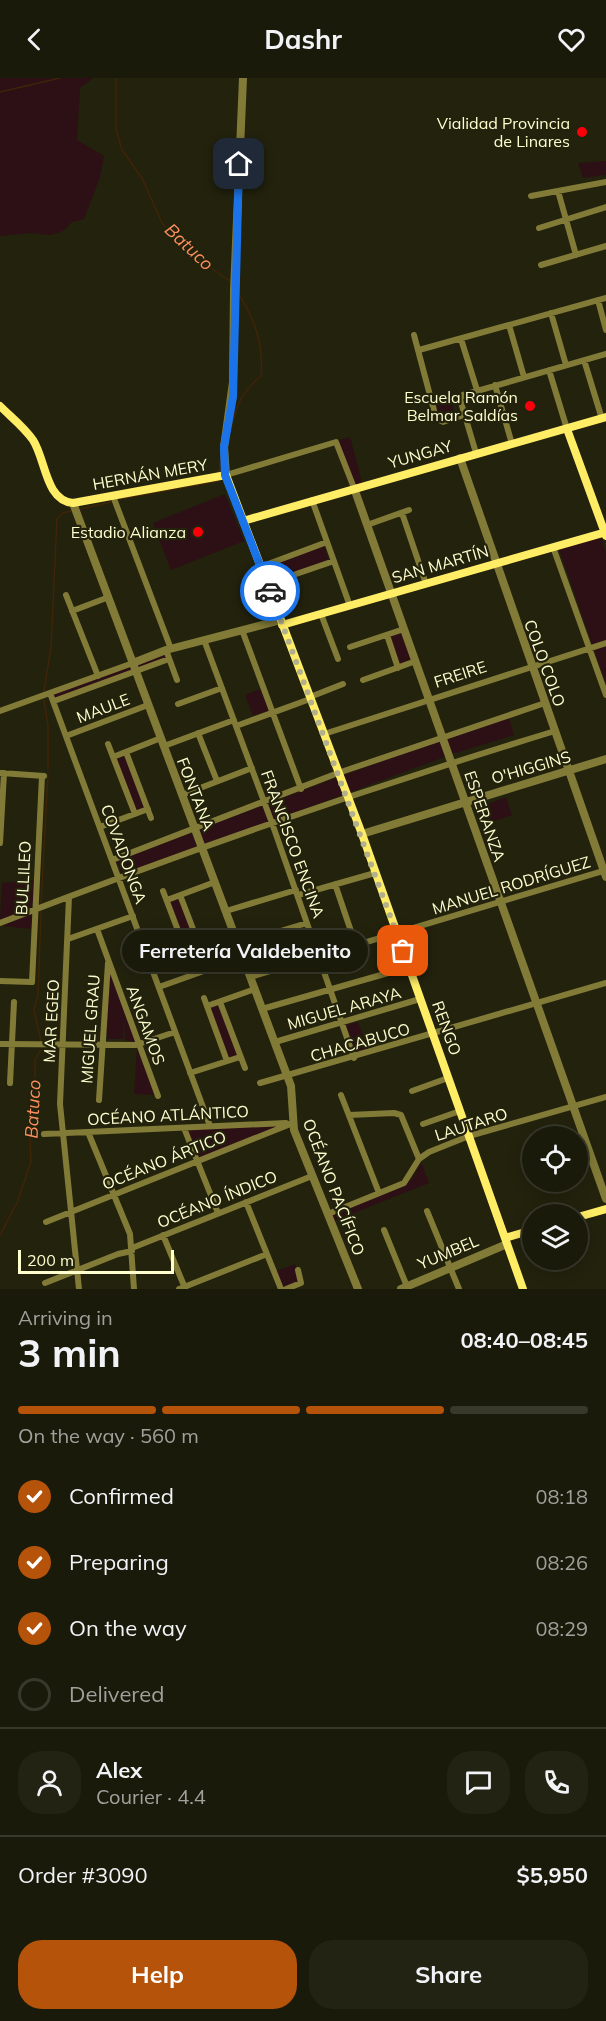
<!DOCTYPE html>
<meta charset="utf-8">
<style>
:root{--surface:#1a1a0a;--page:#232313;--text:#f1f3f6;--muted:#9fa19c;--line:#38382b;--accent:#b45309}
body{margin:0;font-family:Mulish,sans-serif;background:var(--page);color:var(--text);height:100vh;display:flex;flex-direction:column;font-size:22px;white-space:nowrap}
*{box-sizing:border-box;margin:0}
p{font-size:20px;color:var(--muted)}
.icon{flex:none;width:33px;height:33px;fill:none;stroke:currentColor;stroke-width:2;stroke-linecap:round;stroke-linejoin:round}
.map{position:relative;height:1211px;overflow:hidden}
.details{display:flex;flex-direction:column;background:var(--surface);flex:1}
.details>*{flex:none}
.fabs{position:absolute;left:522px;top:1048px;display:grid;gap:12px}
.fabs a{display:grid;place-items:center;width:66px;height:66px;border-radius:50%;background:var(--surface);box-shadow:0 3px 15px #0003,0 0 0 2px var(--line);font-size:30px}
.scale{position:absolute;left:18px;bottom:15px;width:156px;box-sizing:border-box;padding-left:6px;border:3px solid #fffecf;border-top:0;font-size:16px;line-height:21px;white-space:nowrap;color:#fffecf;-webkit-text-stroke:4px #22220d;paint-order:stroke}
.pin{position:absolute;display:grid;place-items:center;width:51px;height:51px;color:#fff;margin:-26px;border-radius:12px;box-shadow:0 3px 9px #0006}
.courier{position:absolute;display:grid;place-items:center;width:60px;height:60px;margin:-30px;border:4px solid #1a73e8;border-radius:50%;background:#fff;color:#222;box-shadow:0 2px 8px #0007}
.bubble{position:absolute;height:42px;border-radius:21px;background:var(--surface);box-shadow:0 3px 15px #0003,0 0 0 2px var(--line);font-size:20px;font-weight:700;line-height:42px;text-align:center}
.headline em{font-style:normal;font-weight:700}
.headline div{display:flex;flex-direction:column-reverse}
.headline{display:flex;align-items:center;justify-content:space-between;height:102px;padding:0 18px}
h1{font-size:39px;font-weight:700;line-height:45px}
.bar{display:grid;grid-template-columns:repeat(4,1fr);gap:9px 6px;align-content:center;height:72px;padding:0 18px}
.bar i{height:8px;border-radius:4px;background:var(--line)}
.bar .on{background:var(--accent)}
.bar p{grid-column:span 4}
.line{display:flex;align-items:center;gap:15px;padding:0 18px;border-top:2px solid var(--line)}
.line div{flex:1}
.round{display:grid;place-items:center;flex:none;width:63px;height:63px;border-radius:24px;background:var(--page)}
ol{padding:0 18px;list-style:none}
li{display:flex;align-items:center;gap:18px;height:66px}
li p{margin-inline-start:auto}
li .icon{padding:6px;border-radius:50%;background:var(--accent);color:#fff;stroke-width:4}
li:last-child{color:var(--muted)}
li i{width:33px;height:33px;border:3px solid var(--line);border-radius:50%}
.cta{display:flex;gap:12px;margin-top:auto;padding:12px 18px}
.cta a{flex:1;height:69px;border-radius:24px;background:var(--accent);color:#fff;font-size:24px;font-weight:700;line-height:69px;text-align:center}
.cta a+a{background:var(--page);color:var(--text)}
header{display:flex;justify-content:space-between;align-items:center;height:78px;padding:0 18px;background:var(--surface);font-size:27px;font-weight:700}
.map>svg:first-child{display:block}
.green{fill:#2d1015}
.lines{fill:none;stroke-linecap:round;stroke-linejoin:round}
.stream{stroke:#402408;stroke-width:1.5}
.minor{stroke:#827b37;stroke-width:6}
.tertiary{stroke:#827b37;stroke-width:8}
.secondary{stroke:#ffed66;stroke-width:8}
.done{stroke:#b2b18b;stroke-width:6;stroke-dasharray:0 10.8}
.route{stroke:#1a73e8;stroke-width:8}
.poi-dot{fill:#fa000a;stroke:#22220d;stroke-width:2}
.labels{text-anchor:middle;stroke-width:4.5;stroke-linejoin:round;paint-order:stroke}
.poi-label{font-size:16px;fill:#fffecf;stroke:#22220d;text-anchor:end}
.street-label{font-size:16px;fill:#fffecf;stroke:#22220d}
.water-label{font-size:18px;font-style:italic;fill:#ff915d;stroke:#22220d}
</style>
<header><svg class="icon" aria-label="back" viewBox="0 0 24 24"><path d="M15 5l-7 7 7 7"/></svg>Dashr<svg class="icon" aria-label="heart" viewBox="0 0 24 24"><path d="M12 20l-8-8c-3-5 5-10 8-4 3-6 11-1 8 4z"/></svg></header>
<div class="map">
<svg width="606" height="1211" viewBox="0 0 606 1211">
<rect width="100%" height="100%" fill="#22220d"/>
<path class="green" d="M0,0H93L80,10L77,62L104,78L100,99L84,141L72,144L63,153L51,157L29,155L0,158Z
M606,83V97L583,100L578,85Z
M451,320L454,334L439,337L436,323Z
M350,359L361,400V406L355,408L336,363Z
M225,416L244,463L171,492L153,445Z
M601,459L606,475V606L559,471Z
M324,467L329,483L275,502L270,487Z
M403,552L414,583L398,588L388,558Z
M165,575L167,580L55,621L53,616Z
M260,611L269,632L253,638L245,617Z
M509,640L514,657L455,675L348,715L342,698L449,658Z
M125,677L146,731L135,735L115,680Z
M336,700L343,717L122,796L117,783Z
M506,719L512,737L486,746L480,729Z
M35,802L32,830L0,843L2,805Z
M179,820L193,857L183,861L169,823Z
M32,834V851L3,848Z
M109,888L137,965L125,962L124,937L123,961H107Z
M218,926L238,977L228,980L210,929Z
M358,944L368,973L355,977L346,947Z
M137,970L156,1017L134,1016Z
M284,1046L198,1081L187,1052Z
M421,1084L429,1105L334,1143L332,1137L404,1107L413,1100Z
M295,1186L300,1202L284,1210L276,1193Z"/>
<g class="lines">
<path class="stream" d="M116,0V51L122,72L142,100L162,145L193,177L231,204
M0,14L60,0
M230,353C238,326 239,317 261,298C264,265 254,240 237,213
M219,394L221,377
M119,421L219,403
M81,431L111,424
M44,613L51,569L57,440L63,435L71,433
M44,622L48,648V690
M41,825L48,696
M41,963L34,932L38,917L41,834
M0,1157L17,1125L31,1084L29,1031L35,1011V981L41,972"/>
<path class="minor" d="M558,113L576,177
M531,118L606,104
M539,150L606,129
M541,187L606,168
M598,222L606,252
M551,235L566,287
M509,247L524,299
M414,257L436,340L443,344L464,337
M461,261L477,312
M419,272L606,220
M584,282L602,341
M549,292L567,351
M495,307L512,366
M476,375L460,321L463,317L606,276
M226,397L336,364L354,410
M113,418L171,571
M312,422L350,528
M402,435L426,506
M367,447L409,432
M553,469L606,617
M260,489L327,464
M267,506L334,483
M66,517L98,598
M72,533L109,519
M321,536L338,581
M242,552L301,711
M387,557L398,590
M204,562L272,745L354,980
M350,569L404,551
M166,572L177,602
M363,602L416,583
M50,615L210,1048
M310,619L343,606
M54,623L169,581
M178,626L222,610
M0,633L133,585
M236,648L310,621
M198,655L217,703
M324,656L606,565
M66,658L148,627
M108,666L135,736
M164,668L234,642
M126,674L151,740
M113,679L161,660
M1,695L44,698
M182,717L252,690
M100,749L148,731
M0,765L4,695
M112,782L338,695L545,625
M335,806L356,868
M163,813L182,863
M180,817L198,864
M298,817L375,795
M69,819L60,1026L79,1211
M167,822L215,804
M226,833L296,812
M0,845C183,774 368,710 555,653
M97,851L158,1018
M68,861L133,838
M238,866L307,845
M147,876L196,858
M250,899L606,792
M0,903L32,904L42,698
M159,909L243,879
M204,920L227,983
M220,924L245,990
M207,928L255,911
M262,931L409,889
M275,964L420,921
M0,966L136,967L175,954
M190,995L240,979
M10,1005L14,924
M260,1005L606,905
M412,1013L448,1000
M341,1017L379,1115
M99,1022L108,885
M349,1037L394,1035L401,1037L419,1081
M423,1046L460,1033
M184,1050L218,1135
M88,1054L130,1156L134,1211
M44,1056L286,1045
M246,1124L281,1211
M427,1133L459,1211
M328,1136L404,1105L419,1081L429,1074L469,1058L606,1019
M46,1144L293,1045
M384,1152L408,1211
M163,1157L185,1210
M132,1170L312,1098
M45,1205L118,1176L132,1173
M179,1211L267,1176
M286,1211L301,1205L298,1192"/>
<path class="tertiary" d="M460,380L606,799
M226,397L224,369L233,304L234,212L243,0
M354,410L606,1121
M73,425L291,1008L294,1052L358,1211
M133,585L166,572L281,542
M362,756L606,681
M401,1211L507,1166"/>
<path class="secondary" d="M0,328C11,339 24,349 33,362C46,382 45,422 73,425L226,397L362,756L523,1211
M567,351L606,458
M243,443L606,339
M282,547L606,454
M578,1139L606,1131
M505,1160L532,1152"/>
</g>
<g class="lines">
<path class="done" d="M270,513L403,873"/>
<path class="route" d="M239,86L233,319L224,369L225,397L270,513"/>
</g>
<g class="poi-dot">
<circle cx="582" cy="54" r="6"/>
<circle cx="530" cy="328" r="6"/>
<circle cx="198" cy="454" r="6"/>
</g>
<g class="labels">
<g class="poi-label">
<text x="570" y="51">Vialidad Provincia<tspan x="570" dy="18">de Linares</tspan></text>
<text x="518" y="325">Escuela Ramón<tspan x="518" dy="18">Belmar Saldías</tspan></text>
<text x="186" y="460">Estadio Alianza</text>
</g>
<g class="street-label">
<text transform="translate(420 376) rotate(-16)" y="6">YUNGAY</text>
<text transform="translate(150 396) rotate(-10)" y="6">HERNÁN MERY</text>
<text transform="translate(440 486) rotate(-16)" y="6">SAN MARTÍN</text>
<text transform="translate(545 585) rotate(70)" y="6">COLO COLO</text>
<text transform="translate(460 596) rotate(-18)" y="6">FREIRE</text>
<text transform="translate(103 630) rotate(-21)" y="6">MAULE</text>
<text transform="translate(531 689) rotate(-16)" y="6">O'HIGGINS</text>
<text transform="translate(196 716) rotate(69)" y="6">FONTANA</text>
<text transform="translate(485 738) rotate(71)" y="6">ESPERANZA</text>
<text transform="translate(293 766) rotate(70)" y="6">FRANCISCO ENCINA</text>
<text transform="translate(124 776) rotate(70)" y="6">COVADONGA</text>
<text transform="translate(23 800) rotate(-87)" y="6">BULLILEO</text>
<text transform="translate(511 807) rotate(-17)" y="6">MANUEL RODRÍGUEZ</text>
<text transform="translate(344 930) rotate(-16)" y="6">MIGUEL ARAYA</text>
<text transform="translate(51 943) rotate(-87)" y="6">MAR EGEO</text>
<text transform="translate(146 947) rotate(70)" y="6">ANGAMOS</text>
<text transform="translate(447 950) rotate(70)" y="6">RENGO</text>
<text transform="translate(90 951) rotate(-86)" y="6">MIGUEL GRAU</text>
<text transform="translate(360 964) rotate(-16)" y="6">CHACABUCO</text>
<text transform="translate(168 1037) rotate(-3)" y="6">OCÉANO ATLÁNTICO</text>
<text transform="translate(471 1046) rotate(-18)" y="6">LAUTARO</text>
<text transform="translate(164 1082) rotate(-22)" y="6">OCÉANO ÁRTICO</text>
<text transform="translate(334 1109) rotate(69)" y="6">OCÉANO PACÍFICO</text>
<text transform="translate(217 1121) rotate(-22)" y="6">OCÉANO ÍNDICO</text>
<text transform="translate(448 1174) rotate(-23)" y="6">YUMBEL</text>
</g>
<g class="water-label">
<text transform="translate(189 169) rotate(43)" y="6">Batuco</text>
<text transform="translate(33 1031) rotate(-87)" y="6">Batuco</text>
</g>
</g>
</svg>
<div class="fabs">
<a><svg class="icon" aria-label="locate" viewBox="0 0 24 24"><circle cx="12" cy="12" r="6"/><path d="M12 2v4M12 18v4M2 12h4M18 12h4"/></svg></a>
<a><svg class="icon" aria-label="layers" viewBox="0 0 24 24"><path d="M12 4l9 5-9 5-9-5zM3 14l9 5 9-5"/></svg></a>
</div>
<div class="scale">200 m</div>
<div class="pin" style="left:403px;top:873px;background:#ea580c"><svg class="icon" aria-label="bag" viewBox="0 0 24 24"><path d="M5 8h14l-1 12H6zM9 8a3 3 0 0 1 6 0"/></svg></div>
<div class="pin" style="left:239px;top:86px;background:#1f2937"><svg class="icon" aria-label="home" viewBox="0 0 24 24"><path d="M3 11l9-7 9 7M6 9v11h12V9"/></svg></div>
<div class="courier" style="left:270px;top:513px"><svg class="icon" aria-label="car" viewBox="0 0 24 24"><path d="M5 17H2v-5l4-1 3-4h7l3 4 3 1v5h-3M9 17h6M6 11h13"/><circle cx="7" cy="17" r="2"/><circle cx="17" cy="17" r="2"/></svg></div>
<div class="bubble" style="left:122px;top:852px;width:246px">Ferretería Valdebenito</div>
</div>
<section class="details">
<div class="headline"><div><h1>3 min</h1><p>Arriving in</p></div><em>08:40–08:45</em></div>
<div class="bar"><i class="on"></i><i class="on"></i><i class="on"></i><i></i><p>On the way · 560 m</p></div>
<ol>
<li><svg class="icon" aria-label="check" viewBox="0 0 24 24"><path d="M5 12l5 5 9-10"/></svg>Confirmed<p>08:18</p></li>
<li><svg class="icon" aria-label="check" viewBox="0 0 24 24"><path d="M5 12l5 5 9-10"/></svg>Preparing<p>08:26</p></li>
<li><svg class="icon" aria-label="check" viewBox="0 0 24 24"><path d="M5 12l5 5 9-10"/></svg>On the way<p>08:29</p></li>
<li><i></i>Delivered</li>
</ol>
<div class="line" style="height:108px"><a class="round"><svg class="icon" aria-label="person" viewBox="0 0 24 24"><circle cx="12" cy="8" r="4"/><path d="M4 21q1-7 8-7t8 7"/></svg></a><div><b>Alex</b><p>Courier · 4.4</p></div><a class="round"><svg class="icon" aria-label="chat" viewBox="0 0 24 24"><path d="M4 5h16v11H9l-5 4z"/></svg></a><a class="round"><svg class="icon" aria-label="phone" viewBox="0 0 24 24"><path d="M5 4h4l2 5-3 2q2 4 5 5l2-3 5 2v4C11 20 4 13 5 4z"/></svg></a></div>
<div class="line" style="height:78px"><div>Order #3090</div><b>$5,950</b></div>
<div class="cta"><a>Help</a><a>Share</a></div>
</section>
